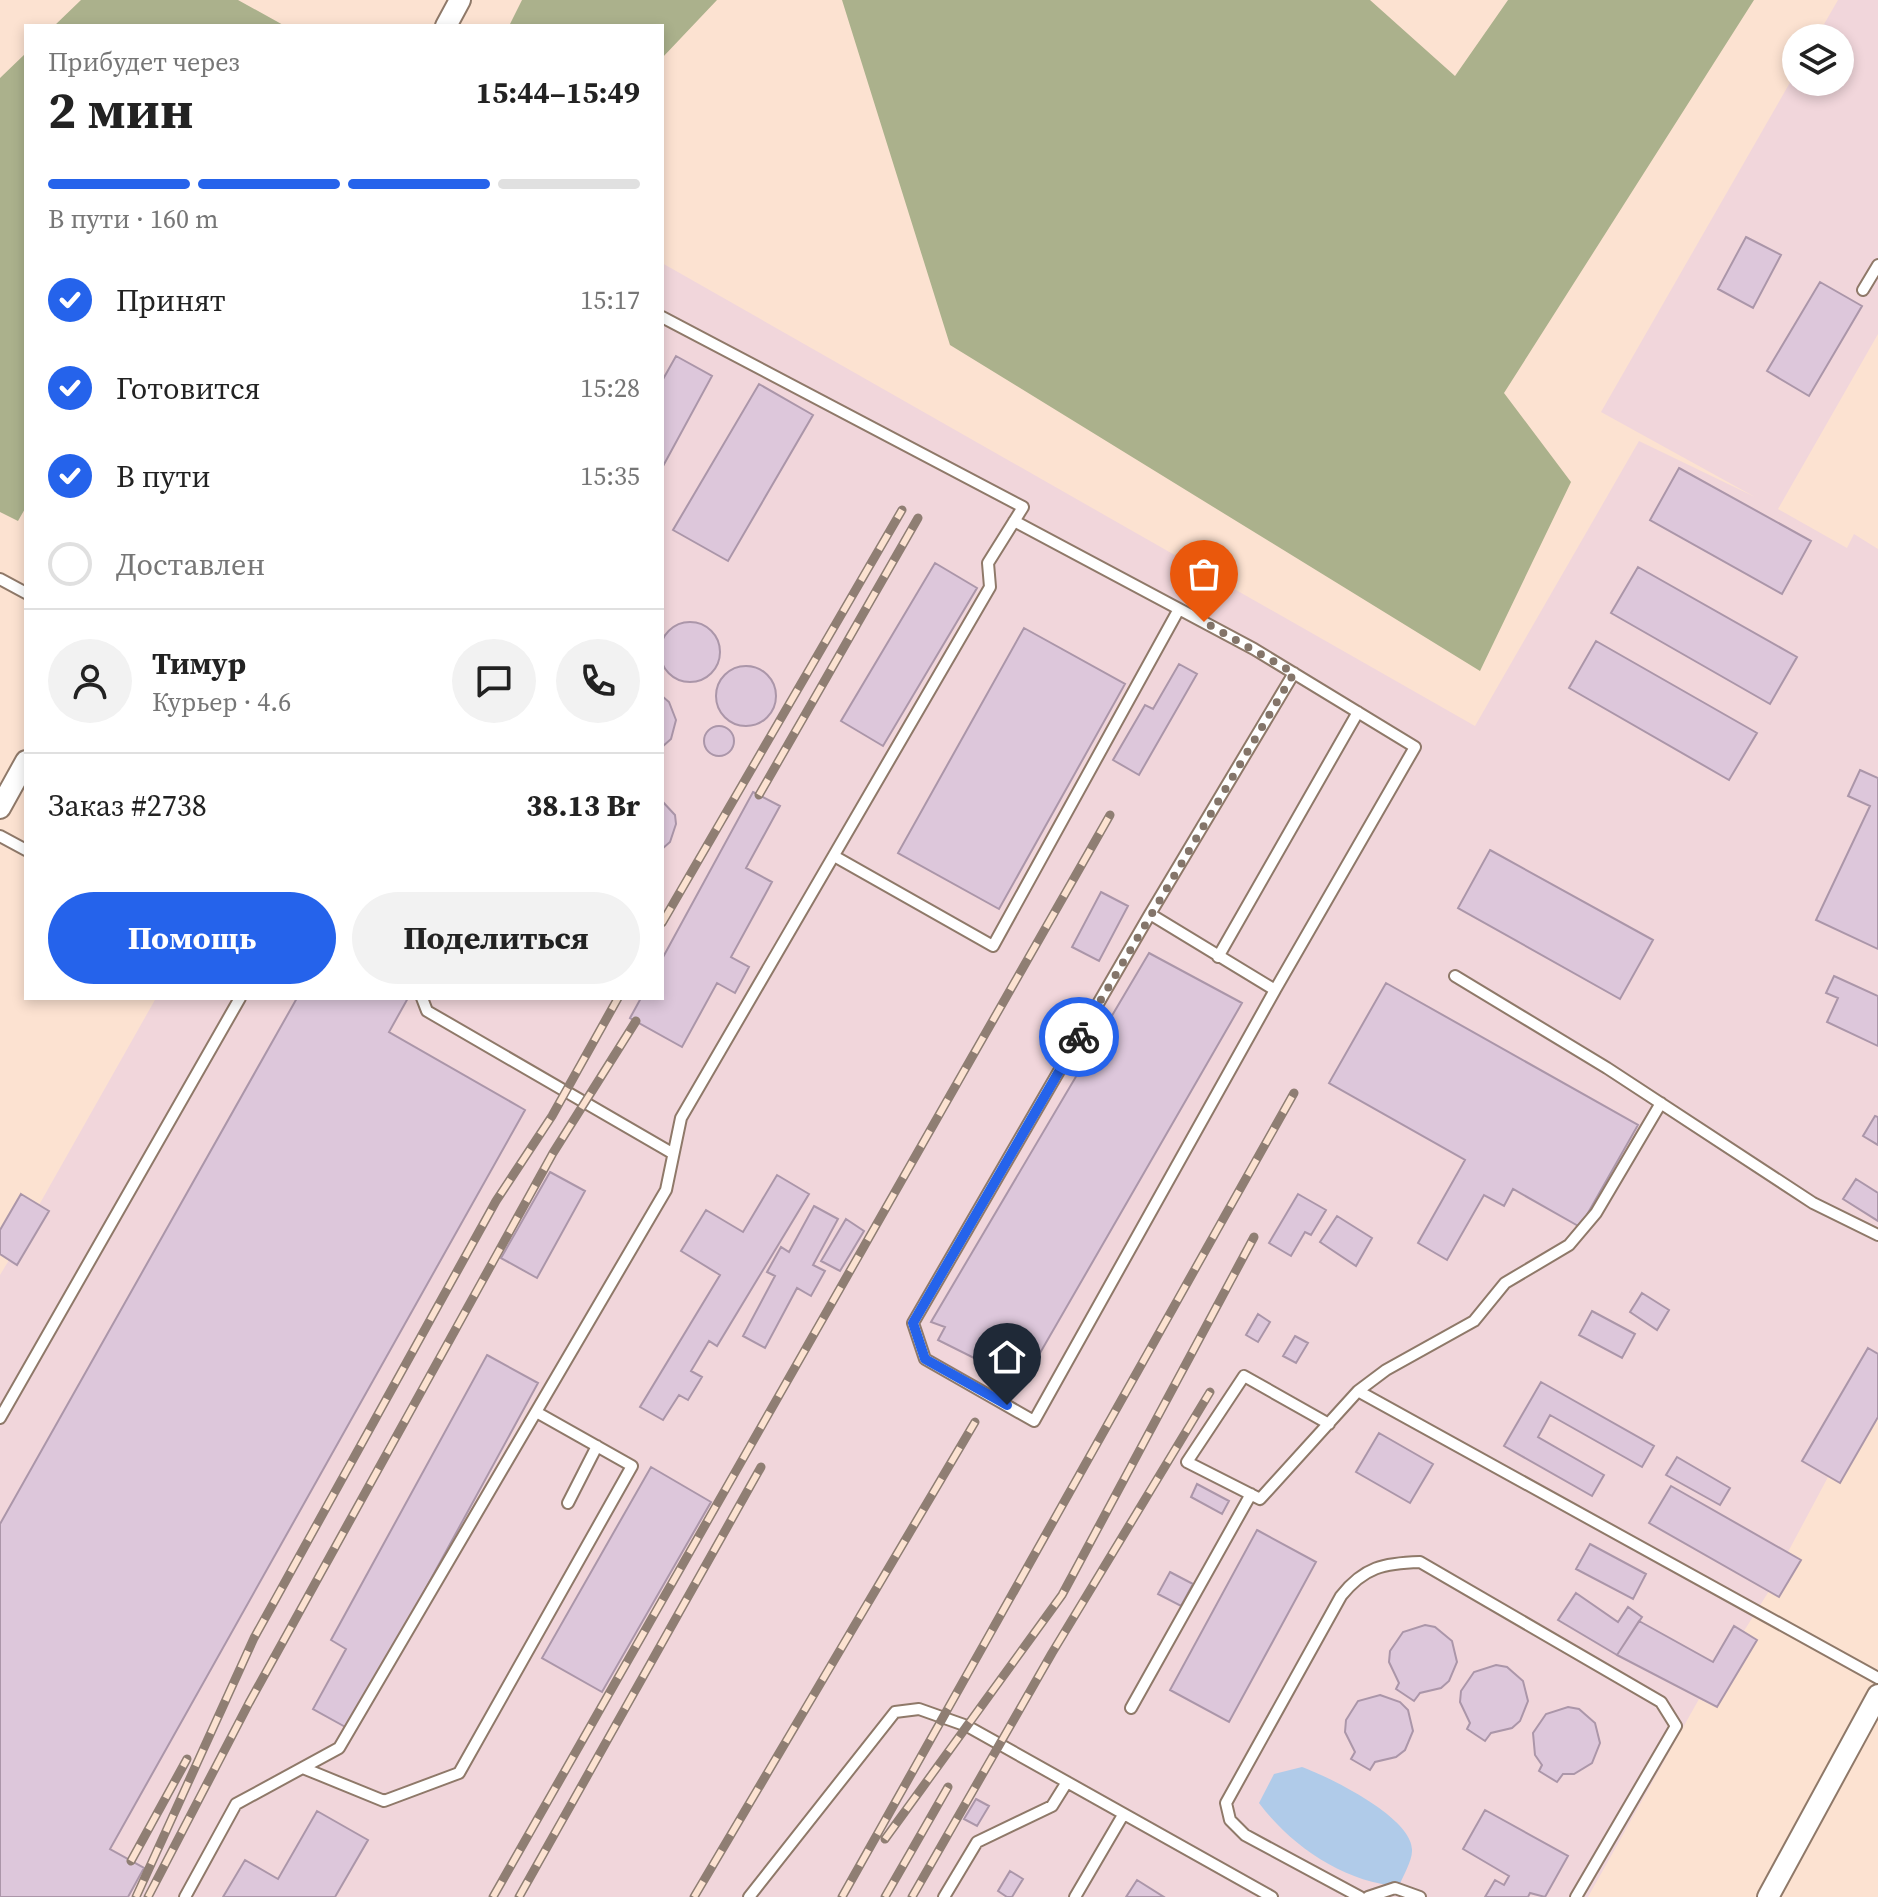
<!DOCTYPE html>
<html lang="ru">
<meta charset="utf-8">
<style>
:root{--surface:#fff;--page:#f2f2f2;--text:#222;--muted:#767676;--line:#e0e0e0;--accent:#2563eb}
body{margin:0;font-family:"Source Serif 4",serif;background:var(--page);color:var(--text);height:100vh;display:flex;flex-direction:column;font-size:30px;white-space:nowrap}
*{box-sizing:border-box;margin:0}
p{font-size:26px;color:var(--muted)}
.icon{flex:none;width:44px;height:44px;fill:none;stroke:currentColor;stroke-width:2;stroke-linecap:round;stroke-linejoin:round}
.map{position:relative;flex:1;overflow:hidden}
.details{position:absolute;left:24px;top:24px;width:640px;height:976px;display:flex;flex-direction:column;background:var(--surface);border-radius:0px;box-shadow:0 4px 12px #0003}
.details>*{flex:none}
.buttons{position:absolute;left:1782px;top:24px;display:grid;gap:16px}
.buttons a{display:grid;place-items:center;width:72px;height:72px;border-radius:50%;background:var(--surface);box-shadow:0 4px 12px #0003;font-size:40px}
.pin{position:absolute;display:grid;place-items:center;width:68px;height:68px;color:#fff;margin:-82px -34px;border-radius:50% 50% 50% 0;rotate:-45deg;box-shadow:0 0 8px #0007}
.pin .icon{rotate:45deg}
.courier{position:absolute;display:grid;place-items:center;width:80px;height:80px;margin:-40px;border:6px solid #2563eb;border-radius:50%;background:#fff;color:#222;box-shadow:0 2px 10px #0007}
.head em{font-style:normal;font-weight:700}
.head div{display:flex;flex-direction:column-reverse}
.head{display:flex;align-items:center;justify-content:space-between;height:136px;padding:0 24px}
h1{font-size:52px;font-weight:700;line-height:60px}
.bar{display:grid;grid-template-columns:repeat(4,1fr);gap:12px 8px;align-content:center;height:96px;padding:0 24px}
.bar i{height:10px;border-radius:6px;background:var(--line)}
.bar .current{background:var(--accent)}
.bar p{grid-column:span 4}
.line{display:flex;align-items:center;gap:20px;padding:0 24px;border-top:2px solid var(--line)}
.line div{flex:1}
.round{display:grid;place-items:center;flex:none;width:84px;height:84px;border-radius:42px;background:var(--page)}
ol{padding:0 24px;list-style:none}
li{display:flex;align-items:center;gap:24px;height:88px}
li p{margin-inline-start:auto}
li .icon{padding:8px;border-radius:50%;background:var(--accent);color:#fff;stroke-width:4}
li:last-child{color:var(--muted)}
li i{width:44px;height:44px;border:4px solid var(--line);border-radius:50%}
.action{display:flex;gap:16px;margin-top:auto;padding:16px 24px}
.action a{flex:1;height:92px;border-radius:48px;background:var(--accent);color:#fff;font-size:32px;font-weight:700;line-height:92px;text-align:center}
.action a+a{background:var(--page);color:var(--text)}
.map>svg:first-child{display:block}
.industrial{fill:#f1d6db}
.forest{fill:#abb18c}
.water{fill:#b0cbe9}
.building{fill:#ddc7db;stroke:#ab96a9;stroke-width:2}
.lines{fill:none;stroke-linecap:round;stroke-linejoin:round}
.service-casing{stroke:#8f7969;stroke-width:14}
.minor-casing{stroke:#8f7969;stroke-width:24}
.service{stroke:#fff;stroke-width:10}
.minor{stroke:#fff;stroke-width:20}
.rail-casing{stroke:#8f7e73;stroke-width:9}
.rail{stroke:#fce2d1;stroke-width:6;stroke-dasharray:18;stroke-linecap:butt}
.done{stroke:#84756a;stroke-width:8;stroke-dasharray:0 14.4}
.route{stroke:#2563eb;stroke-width:10}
</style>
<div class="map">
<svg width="1878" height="1897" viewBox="0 0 1878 1897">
<rect width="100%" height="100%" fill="#fce2d1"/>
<path class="industrial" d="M1838,0H1878V334L1778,509L1847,548L1854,534L1878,549V1417L1840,1483L1828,1477L1788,1552L1801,1560L1779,1597L1769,1591L1744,1631L1757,1640L1717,1707L1699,1699L1588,1897H0V1275L9,1260L0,1254V1230L21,1194L39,1205L156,998H662V263L1475,726L1639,441L1755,497L1601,412L1796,72V82H1840V38H1816Z"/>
<path class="forest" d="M81,0H238L285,26H54Z
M522,0H717L662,58V26H509Z
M842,0H1370L1455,76L1508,0H1754L1504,393L1571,482L1480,671L950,345Z
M26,53V507L18,521L0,512V78Z"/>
<path class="water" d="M1302,1767C1329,1777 1414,1818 1412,1851C1412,1861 1403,1876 1399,1886C1345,1883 1291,1846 1259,1803L1274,1774Z"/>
<path class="building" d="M1746,237L1781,255L1753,308L1718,289Z
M1820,282L1862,306L1809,396L1767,371Z
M676,356L712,376L662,468V381Z
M759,384L813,415L728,561L673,530Z
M1679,468L1811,541L1782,594L1650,520Z
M935,563L977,588L883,746L841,721Z
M1638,567L1797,657L1770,704L1611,613Z
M660 652a30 30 0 1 1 60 0a30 30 0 1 1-60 0Z
M1024,628L1125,684L999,909L898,853Z
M1596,641L1757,733L1729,780L1569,688Z
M1179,664L1197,674L1139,775L1113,760L1145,705L1153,709Z
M716 696a30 30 0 1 1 60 0a30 30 0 1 1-60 0Z
M662,696L669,702L676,720L671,739L662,747Z
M704 741a15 15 0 1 1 30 0a15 15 0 1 1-30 0Z
M1860,770L1878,778V949L1816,920L1870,806L1848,796Z
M753,792L780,806L746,868L772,882L731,957L749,967L735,993L717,983L682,1047L630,1018L641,998H662V959Z
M662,801L675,815L676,824L670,842L662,849Z
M1490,850L1653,940L1620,999L1458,908Z
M1101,892L1128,906L1099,961L1072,947Z
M1149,953L1242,1003L1036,1360L1019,1344L1002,1372L938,1340L945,1327L931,1322Z
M1834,976L1878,996V1046L1827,1022L1838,998L1826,993Z
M1386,983L1638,1125L1580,1227L1513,1189L1504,1206L1484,1195L1447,1260L1418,1243L1465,1160L1329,1083Z
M297,998H408L389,1032L525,1110L110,1849L144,1868L128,1897H0V1524Z
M1875,1116L1878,1117V1145L1863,1136Z
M550,1172L585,1191L537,1278L501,1258Z
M777,1175L809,1194L717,1346L709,1341L691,1371L702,1377L688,1400L679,1395L663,1420L640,1407L720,1275L681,1251L706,1210L743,1232Z
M1856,1179L1878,1193V1221L1843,1199Z
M21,1194L49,1211L17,1265L0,1254V1230Z
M1298,1194L1326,1210L1311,1235L1305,1232L1291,1256L1269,1243Z
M814,1206L838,1219L813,1265L825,1271L811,1296L797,1288L765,1348L743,1336L775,1276L767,1272L781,1247L789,1252Z
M1337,1216L1372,1238L1356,1266L1320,1242Z
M846,1219L864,1231L840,1271L821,1261Z
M1642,1293L1669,1310L1657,1330L1630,1312Z
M1592,1311L1635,1334L1622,1358L1579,1335Z
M1258,1314L1270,1322L1258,1342L1246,1335Z
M1295,1336L1308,1343L1296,1363L1283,1356Z
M1868,1348L1878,1354V1417L1840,1483L1802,1461Z
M487,1355L538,1383L349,1729L313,1709L346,1649L331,1640Z
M1541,1382L1654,1446L1642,1467L1550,1415L1538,1437L1604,1475L1592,1496L1504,1446Z
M1379,1433L1433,1464L1410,1503L1356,1472Z
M1677,1457L1730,1488L1720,1505L1666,1475Z
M651,1467L711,1502L602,1692L542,1658Z
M1197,1484L1229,1501L1222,1514L1191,1497Z
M1671,1486L1801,1560L1779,1597L1649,1523Z
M1257,1530L1316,1562L1229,1722L1170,1690Z
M1590,1544L1646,1574L1633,1599L1576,1569Z
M1170,1572L1193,1584L1181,1606L1158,1594Z
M1576,1593L1618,1622L1628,1607L1642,1617L1617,1655L1558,1620Z
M1639,1621L1713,1662L1734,1626L1757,1640L1717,1707L1617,1655Z
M1425,1625L1435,1627L1452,1641L1457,1662L1449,1681L1441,1688L1420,1693L1414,1701L1396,1689L1399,1683L1389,1662L1390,1651L1403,1632Z
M1496,1665L1507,1667L1523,1681L1528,1701L1520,1721L1512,1728L1491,1733L1485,1741L1467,1729L1470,1723L1460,1702L1461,1691L1474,1672Z
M1380,1695L1400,1702L1408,1710L1413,1731L1405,1750L1396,1757L1375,1762L1370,1770L1351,1759L1355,1752L1345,1732L1346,1720L1358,1701Z
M1568,1707L1579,1709L1595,1723L1600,1743L1592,1763L1574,1774H1563L1557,1782L1539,1771L1542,1765L1535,1755L1533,1733L1546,1714Z
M976,1799L989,1806L977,1826L964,1819Z
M1485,1810L1568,1856L1545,1897L1530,1893L1528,1897H1485L1495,1880L1504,1885L1509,1876L1463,1849Z
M317,1811L368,1840L335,1897H223L245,1860L278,1879Z
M1010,1871L1023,1879L1012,1897H1007L998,1891Z
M1137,1880L1164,1897H1126Z"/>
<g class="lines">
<defs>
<path id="service" d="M1863,290L1878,265
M1014,521L1254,649L1415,747L1275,990L1150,914L1294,673
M0,579L26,593
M0,836L26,850
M834,856L993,946L1179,609
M1150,914L913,1323L925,1359L1034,1421L1275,990
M1218,957L1358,712
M1455,976L1607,1068L1813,1203L1878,1235
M422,998L427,1011L672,1153
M1661,1103L1596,1213L1569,1245L1505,1283L1474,1321L1386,1370L1358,1391L1878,1678
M0,1418L240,998
M1329,1424L1244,1376L1187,1462L1260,1499L1358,1391
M568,1503L597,1446
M1131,1708L1251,1494
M303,1768L384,1801L459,1773L632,1466L538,1413
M185,1897L236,1804L339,1748L666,1190L681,1118L990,587L988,563L1023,507L662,317
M749,1897L895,1712L919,1709L967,1726L1272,1897
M944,1897L977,1842L1052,1806L1067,1782
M1075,1897L1123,1815
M1360,1897L1245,1835L1230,1820L1226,1803L1341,1596C1364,1567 1384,1563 1420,1562L1661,1702L1676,1726L1576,1897
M1368,1897L1395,1888L1420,1897"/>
<path id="minor" d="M446,26L460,0
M0,808L26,761
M1768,1897L1878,1695"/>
</defs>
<use href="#service" class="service-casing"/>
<use href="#minor" class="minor-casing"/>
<use href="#service" class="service"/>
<use href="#minor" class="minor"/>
<defs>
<path id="rail" d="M759,795L918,518
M662,923L902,510
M885,1839L1062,1595L1254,1237
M131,1861L187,1759
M136,1897L254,1638L496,1201L552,1116L618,998
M148,1897L249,1703L553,1153L636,1021
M493,1897L1110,815
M519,1897L761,1467
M694,1897L975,1422
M842,1897L1294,1093
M885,1897L948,1787
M912,1897L1052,1653L1210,1392"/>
</defs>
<use href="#rail" class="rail-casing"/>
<use href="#rail" class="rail"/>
</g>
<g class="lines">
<path class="done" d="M1079,1037L1294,673L1204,622"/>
<path class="route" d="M1007,1405L925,1359L913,1323L1079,1037"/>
</g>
</svg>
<div class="buttons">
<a><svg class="icon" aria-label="layers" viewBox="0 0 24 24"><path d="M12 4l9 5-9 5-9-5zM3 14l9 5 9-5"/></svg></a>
</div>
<div class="pin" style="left:1204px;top:622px;background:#ea580c"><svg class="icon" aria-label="bag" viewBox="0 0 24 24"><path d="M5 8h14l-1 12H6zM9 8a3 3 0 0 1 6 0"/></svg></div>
<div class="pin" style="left:1007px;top:1405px;background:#1f2937"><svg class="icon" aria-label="home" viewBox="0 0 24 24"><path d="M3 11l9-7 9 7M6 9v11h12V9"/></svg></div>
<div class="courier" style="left:1079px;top:1037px"><svg class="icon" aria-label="bike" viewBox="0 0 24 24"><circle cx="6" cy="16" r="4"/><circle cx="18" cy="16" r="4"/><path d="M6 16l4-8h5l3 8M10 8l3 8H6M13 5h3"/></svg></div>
<section class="details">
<div class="head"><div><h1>2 мин</h1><p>Прибудет через</p></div><em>15:44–15:49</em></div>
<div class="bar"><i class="current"></i><i class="current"></i><i class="current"></i><i></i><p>В пути · 160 m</p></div>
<ol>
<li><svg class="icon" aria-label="check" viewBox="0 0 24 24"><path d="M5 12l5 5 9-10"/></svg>Принят<p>15:17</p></li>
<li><svg class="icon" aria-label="check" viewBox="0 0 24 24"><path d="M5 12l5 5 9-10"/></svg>Готовится<p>15:28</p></li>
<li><svg class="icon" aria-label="check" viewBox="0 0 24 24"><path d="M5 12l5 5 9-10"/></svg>В пути<p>15:35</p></li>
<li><i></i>Доставлен</li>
</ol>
<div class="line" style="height:144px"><a class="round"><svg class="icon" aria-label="person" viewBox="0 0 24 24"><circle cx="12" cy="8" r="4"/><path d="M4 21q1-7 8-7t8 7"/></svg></a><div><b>Тимур</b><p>Курьер · 4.6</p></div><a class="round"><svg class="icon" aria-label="chat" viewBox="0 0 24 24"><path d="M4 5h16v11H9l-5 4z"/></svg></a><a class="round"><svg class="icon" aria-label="phone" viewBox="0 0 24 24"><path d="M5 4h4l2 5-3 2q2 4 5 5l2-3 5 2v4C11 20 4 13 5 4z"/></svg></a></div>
<div class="line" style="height:104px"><div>Заказ #2738</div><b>38.13 Br</b></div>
<div class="action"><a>Помощь</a><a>Поделиться</a></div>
</section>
</div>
